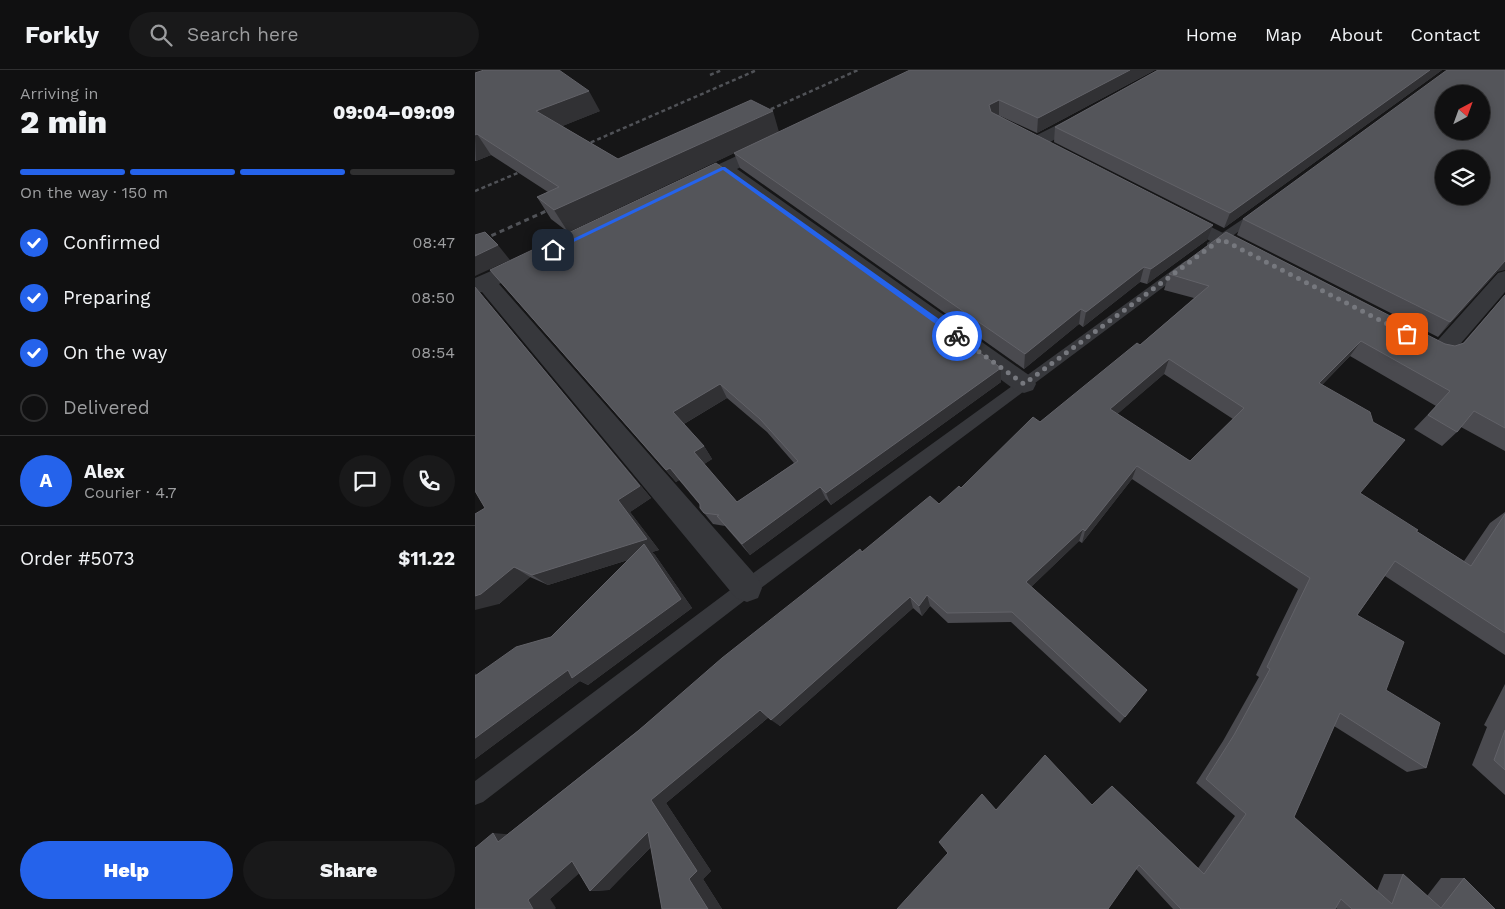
<!DOCTYPE html>
<meta charset="utf-8">
<style>
:root{--surface:#101011;--page:#19191a;--text:#f1f3f6;--muted:#9c9d9f;--line:#303031;--accent:#2563eb}
body{margin:0;font-family:"Work Sans",sans-serif;background:var(--page);color:var(--text);height:100vh;display:flex;flex-direction:column;font-size:19px;white-space:nowrap}
*{box-sizing:border-box;margin:0}
p{font-size:16px;color:var(--muted)}
.icon{flex:none;width:28px;height:28px;fill:none;stroke:currentColor;stroke-width:2;stroke-linecap:round;stroke-linejoin:round}
.map{position:relative;flex:1;overflow:hidden}
.details{display:flex;flex-direction:column;background:var(--surface);width:475px}
.details>*{flex:none}
.needle{width:32px;rotate:41deg}
.tools{position:absolute;left:960px;top:15px;display:grid;gap:10px}
.tools a{display:grid;place-items:center;width:55px;height:55px;border-radius:50%;background:var(--surface);box-shadow:0 2px 8px #0003,0 0 0 1px var(--line);font-size:25px}
.pin{position:absolute;display:grid;place-items:center;width:42px;height:42px;color:#fff;margin:-21px;border-radius:10px;box-shadow:0 2px 8px #0006}
.courier{position:absolute;display:grid;place-items:center;width:50px;height:50px;margin:-25px;border:4px solid #2563eb;border-radius:50%;background:#fff;color:#222;box-shadow:0 1px 6px #0007}
.headline em{font-style:normal;font-weight:800}
.headline div{display:flex;flex-direction:column-reverse}
.headline{display:flex;align-items:center;justify-content:space-between;height:85px;padding:0 20px}
h1{font-size:32px;font-weight:800;line-height:38px}
.bar{display:grid;grid-template-columns:repeat(4,1fr);gap:8px 5px;align-content:center;height:60px;padding:0 20px}
.bar i{height:6px;border-radius:4px;background:var(--line)}
.bar .selected{background:var(--accent)}
.bar p{grid-column:span 4}
.line{display:flex;align-items:center;gap:12px;padding:0 20px;border-top:1px solid var(--line)}
.line div{flex:1}
.round{display:grid;place-items:center;flex:none;width:52px;height:52px;border-radius:26px;background:var(--page)}
ol{padding:0 20px;list-style:none}
li{display:flex;align-items:center;gap:15px;height:55px}
li p{margin-inline-start:auto}
li .icon{padding:5px;border-radius:50%;background:var(--accent);color:#fff;stroke-width:4}
li:last-child{color:var(--muted)}
li i{width:28px;height:28px;border:2px solid var(--line);border-radius:50%}
.primary-button{display:flex;gap:10px;margin-top:auto;padding:10px 20px}
.primary-button a{flex:1;height:58px;border-radius:30px;background:var(--accent);color:#fff;font-size:20px;font-weight:800;line-height:58px;text-align:center}
.primary-button a+a{background:var(--page);color:var(--text)}
header{display:flex;align-items:center;gap:30px;box-sizing:border-box;height:70px;padding:0 25px;background:var(--surface);border-bottom:1px solid var(--line)}
header strong{font-size:24px}
nav{display:flex;gap:28px;margin-inline-start:auto;font-size:18px}
.search{width:350px;height:45px;background:var(--page);display:flex;align-items:center;gap:12px;box-sizing:border-box;padding:0 18px;border-radius:28px;color:var(--muted);font-size:19px}
main{display:flex;flex:1;min-height:0}
.map>svg:first-child{display:block}
.lines{fill:none;stroke-linecap:round;stroke-linejoin:round}
.lane{fill:#37383c;fill-rule:evenodd}
.street{fill:#37383c;fill-rule:evenodd}
.rail-far1{stroke:#505257;stroke-width:2.5;stroke-dasharray:4 3;stroke-linecap:butt}
.rail{stroke:#505257;stroke-width:3;stroke-dasharray:5 4;stroke-linecap:butt}
.wall{fill:#4a4a4f;fill-rule:evenodd}
.shaded-wall{fill:#313134}
.building{fill:#54555a;stroke:#626268;fill-rule:evenodd}
.route{fill:#2563eb}
.done{stroke:#76787e;stroke-width:5;stroke-dasharray:0 9}
</style>
<header>
<strong>Forkly</strong>
<div class="search"><svg class="icon" aria-label="search" viewBox="0 0 24 24"><circle cx="10" cy="10" r="6"/><path d="M15 15l6 6"/></svg>Search here</div>
<nav><a>Home</a><a>Map</a><a>About</a><a>Contact</a></nav>
</header>
<main>
<section class="details">
<div class="headline"><div><h1>2 min</h1><p>Arriving in</p></div><em>09:04–09:09</em></div>
<div class="bar"><i class="selected"></i><i class="selected"></i><i class="selected"></i><i></i><p>On the way · 150 m</p></div>
<ol>
<li><svg class="icon" aria-label="check" viewBox="0 0 24 24"><path d="M5 12l5 5 9-10"/></svg>Confirmed<p>08:47</p></li>
<li><svg class="icon" aria-label="check" viewBox="0 0 24 24"><path d="M5 12l5 5 9-10"/></svg>Preparing<p>08:50</p></li>
<li><svg class="icon" aria-label="check" viewBox="0 0 24 24"><path d="M5 12l5 5 9-10"/></svg>On the way<p>08:54</p></li>
<li><i></i>Delivered</li>
</ol>
<div class="line" style="height:90px"><b class="round" style="background:var(--accent);color:#fff">A</b><div><b>Alex</b><p>Courier · 4.7</p></div><a class="round"><svg class="icon" aria-label="chat" viewBox="0 0 24 24"><path d="M4 5h16v11H9l-5 4z"/></svg></a><a class="round"><svg class="icon" aria-label="phone" viewBox="0 0 24 24"><path d="M5 4h4l2 5-3 2q2 4 5 5l2-3 5 2v4C11 20 4 13 5 4z"/></svg></a></div>
<div class="line" style="height:65px"><div>Order #5073</div><b>$11.22</b></div>
<div class="primary-button"><a>Help</a><a>Share</a></div>
</section>
<div class="map">
<svg width="1030" height="839" viewBox="0 0 1030 839">
<rect width="100%" height="100%" fill="#161617"/>
<g class="lines">
<path class="lane" d="M783,139L787,140V144L740,179H732V173Z
M710,191L714,192L716,195L714,198L278,524L8,732L0,735V711L266,512Z"/>
<path class="street" d="M612,40L620,45L618,48L568,76H556L553,72L556,68Z
M296,70L302,71L305,75L302,79L262,99L558,308L561,314L558,320L549,323L540,320L248,105L222,118H210L207,114L210,110Z
M702,140L784,181L787,185L784,189L777,191L770,189L695,150L692,146L695,142Z
M55,184L62,185L65,190L62,195L24,214L283,508L287,518L283,528L272,532L261,528L7,222L0,224V208Z
M1030,201V222L974,287C960,291 936,281 929,268L932,262L940,260L963,270L1023,203Z"/>
<path class="rail-far1" d="M235,5L247,0
M283,45L383,0
M103,78L282,0
M0,121L57,97
M75,140L83,136"/>
<path class="rail" d="M0,173L78,138"/>
</g>
<path class="wall" d="M680,0L562,63L523,45L732,170L672,214L665,212L608,257L604,254L549,299L265,98L259,83L93,162L76,149L62,127L73,122L16,85L1,91H0V3L125,41L87,56L143,89Z
M683,0H967L749,158L579,72L580,57Z
M768,149L1022,202L963,267L762,165Z
M15,200L526,298V312L356,435L351,429L275,485L250,456L238,454L225,438V435L204,410L201,412ZM252,328L292,362L319,393L262,432L229,394L237,389L229,376L209,354Z
M694,204L980,276L988,273L1030,225V381L986,357L982,362L967,376L939,359L961,336L875,286L847,315L885,423L941,461L989,491L1015,453L1030,442V585L910,506L882,545L911,620L951,698L932,702L859,656L819,747L902,821L909,804H928L952,826L966,808H989L1020,839H862L861,838L860,839H698L661,799L521,740L617,735L632,720L637,716L723,798L760,746L721,713L748,671L784,607L781,605L823,519L657,409L607,473L604,471L556,517L672,620L645,653L536,552L473,553L455,536L447,546L438,538L305,656L294,647L191,733L236,801L228,809L247,839H187L176,777L134,820L115,821L104,803L75,829L81,838L33,764L387,482L464,434L486,418L565,352L665,275L719,228L689,220ZM689,304L758,349L715,391L642,344Z
M6,224L176,428L155,442L184,480L177,482L180,485L217,538L113,615L105,611L0,689V603L1,605L76,567L153,490L73,515L55,507L24,534L10,438Z
M1030,614V725L997,695L1012,657L1009,655Z"/>
<path class="shaded-wall" d="M655,0H680L562,63L563,48Z
M955,0H967L749,158L755,143Z
M114,21L125,41L73,62L61,41Z
M524,30V45L514,50V35Z
M298,41L304,62L93,162L79,140Z
M2,64L16,85L1,91L0,65Z
M738,155L732,170L672,214L676,199Z
M23,175L35,190L0,206V186Z
M1030,191V200L1022,202L963,267L975,252Z
M669,197L665,212L608,257L611,242Z
M0,217L176,428L155,442L184,480L177,482L180,485L217,538L113,615L105,611L0,689V668L175,483L73,515L57,505L143,430Z
M606,239L604,254L549,299L550,284Z
M886,271L875,286L834,328L844,313Z
M694,289L689,304L631,354L635,339Z
M526,298V312L356,435L351,423Z
M245,314L252,328L207,355L198,342Z
M229,376L237,389L228,395L219,382Z
M662,396L657,409L607,473L610,461Z
M195,398L204,410L201,412L191,400Z
M345,417L351,429L275,485L267,474Z
M608,459L604,471L550,523L551,512Z
M39,497L55,507L24,534L0,540V526Z
M452,525L455,536L447,546L444,536Z
M435,527L438,538L305,656L296,650Z
M285,640L295,646L191,733L236,801L228,809L247,839H233L214,809L176,730Z
M173,762L188,764L134,820L115,821Z
M18,763L41,765L23,772Z
M97,791L117,792L75,829L81,838L80,839H58L53,830Z"/>
<path class="building" d="M9,0H84L114,21L61,41L143,89L276,30L298,41L79,140L62,127L84,117L2,64L0,65V3Z
M435,0H655L563,48L524,30L514,35L516,42L738,155L676,199L669,197L611,242L606,239L550,284L259,83Z
M683,0H955L755,143L580,57Z
M972,0H1030V191L975,252L768,149ZM969,24H1006V61H969ZM969,89H1006V126H969Z
M241,93L526,298L351,423L345,417L267,474L242,446L244,445L229,443L225,438V434L195,398L191,400L15,200ZM245,314L285,349L323,391L262,432L219,382L229,376L198,342Z
M10,162L23,175L0,186V165Z
M751,162L970,274L980,276L989,273L1030,225V358L999,341L982,362L953,345L975,321L886,271L844,313L895,342L898,352L930,370L885,423L943,460L941,461L996,496L1030,444V563L920,491L882,545L929,572L911,620L965,653L951,698L865,643L819,747L917,834L928,804L966,838L989,808L1020,839H877L866,829L860,839H706L664,795L633,839H422L473,783L464,772L507,724L521,740L570,685L617,735L637,716L729,804L771,744L731,709L759,665L795,599L792,597L835,508L662,396L610,461L608,459L551,512L672,620L650,647L537,542L472,543L452,525L444,536L435,527L296,650L285,640L176,730L222,801L214,809L233,839H187L173,762L115,821L97,791L53,830L58,839H0V778L18,763L23,772L163,661L247,588L385,479L387,482L455,426L464,434L484,416L486,418L558,347L565,352L662,273L665,275L734,216L694,204ZM694,289L769,338L715,391L635,339Z
M0,217L165,416L143,430L172,469L57,505L39,497L6,524L0,526V444L10,438L0,421Z
M169,474L206,529L97,608L93,600L0,668V606L41,577L76,567Z
M1030,660V700L1019,690Z"/>
<path class="route" d="M247,97H250L485,264V268H480L248,100L80,181L75,180Z"/>
<g class="lines">
<path class="done" d="M482,266L549,314L746,169L932,264"/>
</g>
</svg>
<div class="tools">
<a><svg class="needle" viewBox="-14 -14 28 28"><path d="M0-13l5 13h-10z" fill="#e53935"/><path d="M0 13l5-13h-10z" fill="#9c9d9f"/></svg></a>
<a><svg class="icon" aria-label="layers" viewBox="0 0 24 24"><path d="M12 4l9 5-9 5-9-5zM3 14l9 5 9-5"/></svg></a>
</div>
<div class="pin" style="left:932px;top:264px;background:#ea580c"><svg class="icon" aria-label="bag" viewBox="0 0 24 24"><path d="M5 8h14l-1 12H6zM9 8a3 3 0 0 1 6 0"/></svg></div>
<div class="pin" style="left:78px;top:180px;background:#1f2937"><svg class="icon" aria-label="home" viewBox="0 0 24 24"><path d="M3 11l9-7 9 7M6 9v11h12V9"/></svg></div>
<div class="courier" style="left:482px;top:266px"><svg class="icon" aria-label="bike" viewBox="0 0 24 24"><circle cx="6" cy="16" r="4"/><circle cx="18" cy="16" r="4"/><path d="M6 16l4-8h5l3 8M10 8l3 8H6M13 5h3"/></svg></div>
</div>
</main>
